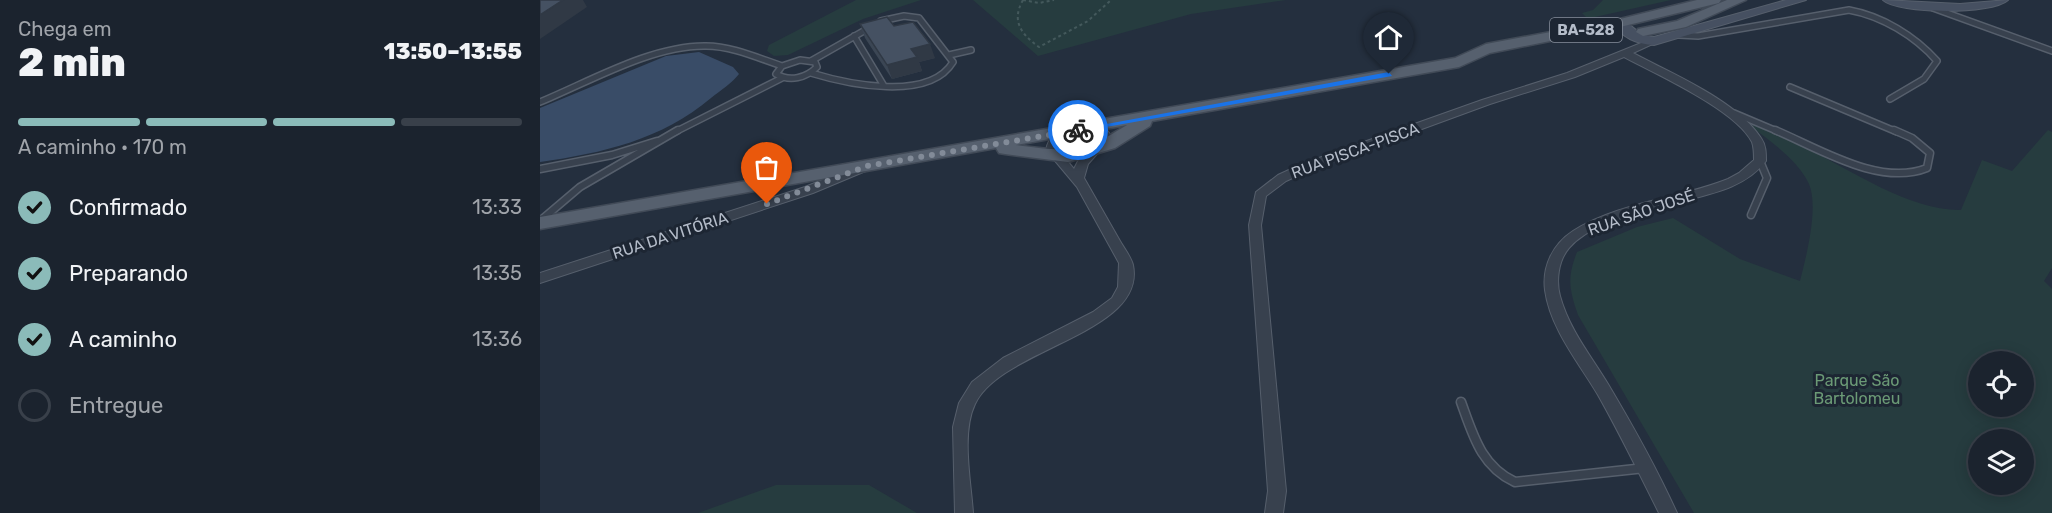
<!DOCTYPE html>
<html lang="pt">
<meta charset="utf-8">
<style>
:root{--surface:#1b232e;--page:#282f3a;--text:#f1f3f6;--muted:#a0a4aa;--line:#39404a;--accent:#8bbbb9}
body{margin:0;font-family:Rubik,sans-serif;background:var(--page);color:var(--text);height:100vh;display:flex;flex-direction:column;font-size:22px;white-space:nowrap}
*{box-sizing:border-box;margin:0}
p{font-size:20px;color:var(--muted)}
.icon{flex:none;width:33px;height:33px;fill:none;stroke:currentColor;stroke-width:2;stroke-linecap:round;stroke-linejoin:round}
.map{position:relative;flex:1;overflow:hidden}
.panel{display:flex;flex-direction:column;background:var(--surface);width:540px}
.panel>*{flex:none}
.controls{position:absolute;left:1428px;top:351px;display:grid;gap:12px}
.controls a{display:grid;place-items:center;width:66px;height:66px;border-radius:50%;background:var(--surface);box-shadow:0 3px 15px #0003,0 0 0 2px var(--line);font-size:30px}
.pin{position:absolute;display:grid;place-items:center;width:51px;height:51px;color:#fff;margin:-62px -26px;border-radius:50% 50% 50% 0;rotate:-45deg;box-shadow:0 0 6px #0007}
.pin .icon{rotate:45deg}
.courier{position:absolute;display:grid;place-items:center;width:60px;height:60px;margin:-30px;border:4px solid #1a73e8;border-radius:50%;background:#fff;color:#222;box-shadow:0 2px 8px #0007}
.overview em{font-style:normal;font-weight:800}
.overview div{display:flex;flex-direction:column-reverse}
.overview{display:flex;align-items:center;justify-content:space-between;height:102px;padding:0 18px}
h1{font-size:39px;font-weight:800;line-height:45px}
.bar{display:grid;grid-template-columns:repeat(4,1fr);gap:9px 6px;align-content:center;height:72px;padding:0 18px}
.bar i{height:8px;border-radius:4px;background:var(--line)}
.bar .active{background:var(--accent)}
.bar p{grid-column:span 4}
ol{padding:0 18px;list-style:none}
li{display:flex;align-items:center;gap:18px;height:66px}
li p{margin-inline-start:auto}
li .icon{padding:6px;border-radius:50%;background:var(--accent);color:#111;stroke-width:4}
li:last-child{color:var(--muted)}
li i{width:33px;height:33px;border:3px solid var(--line);border-radius:50%}
main{display:flex;flex:1;min-height:0}
.map>svg:first-child{display:block}
.green{fill:#263c3f;fill-rule:evenodd}
.water{fill:#394c67}
.lines{fill:none;stroke-linecap:round;stroke-linejoin:round}
.lane-far2-casing{stroke:#565f6c;stroke-width:8}
.lane-far1-casing{stroke:#565f6c;stroke-width:9}
.lane-casing{stroke:#565f6c;stroke-width:11}
.street-casing{stroke:#565f6c;stroke-width:2}
.secondary-casing{stroke:#565f6c;stroke-width:2}
.primary-casing{stroke:#414a57;stroke-width:3}
.path{stroke:#44595c;stroke-width:2;stroke-dasharray:3 3;stroke-linecap:butt}
.lane-far2{stroke:#38414e;stroke-width:5}
.lane-far1{stroke:#38414e;stroke-width:6}
.lane{stroke:#38414e;stroke-width:8}
.street{fill:#38414e;fill-rule:evenodd}
.secondary{fill:#465061;fill-rule:evenodd}
.primary{fill:#56606e;fill-rule:evenodd}
.wall{fill:#3b4654}
.shaded-wall{fill:#303945}
.building{fill:#455162;stroke:#303945;stroke-width:1.5}
.route{fill:#1a73e8}
.done{stroke:#828b98;stroke-width:6;stroke-dasharray:0 10.8}
.labels{text-anchor:middle;stroke-width:6;stroke-linejoin:round;paint-order:stroke}
.shield{fill:#1d2633;stroke:#878f9c;stroke-width:1.5}
.shield-label{font-size:15px;font-weight:bold;fill:#b4bcc9}
.street-label{font-size:16px;fill:#b4bcc9;stroke:#1d2633}
.park-label{font-size:16px;fill:#6b9a76;stroke:#1d2633}
</style>
<main>
<section class="panel">
<div class="overview"><div><h1>2 min</h1><p>Chega em</p></div><em>13:50–13:55</em></div>
<div class="bar"><i class="active"></i><i class="active"></i><i class="active"></i><i></i><p>A caminho · 170 m</p></div>
<ol>
<li><svg class="icon" aria-label="check" viewBox="0 0 24 24"><path d="M5 12l5 5 9-10"/></svg>Confirmado<p>13:33</p></li>
<li><svg class="icon" aria-label="check" viewBox="0 0 24 24"><path d="M5 12l5 5 9-10"/></svg>Preparando<p>13:35</p></li>
<li><svg class="icon" aria-label="check" viewBox="0 0 24 24"><path d="M5 12l5 5 9-10"/></svg>A caminho<p>13:36</p></li>
<li><i></i>Entregue</li>
</ol>
</section>
<div class="map">
<svg width="1512" height="513" viewBox="0 0 1512 513">
<rect width="100%" height="100%" fill="#242f3e"/>
<path class="green" d="M316,0H381L323,19L248,55L234,56L227,51L229,45Z
M433,0H746L651,14L498,56Z
M1063,0H1131L1055,17H1046L1042,13L1053,10Z
M1213,124C1231,132 1250,139 1268,149C1312,171 1371,211 1421,210L1442,160L1472,171L1508,130L1512,132V268L1504,281L1512,289V513H1154L1038,315C1029,289 1027,278 1037,252L1097,227L1133,218L1200,259L1260,281C1266,257 1279,208 1269,184C1259,161 1229,140 1209,125ZM1438,362H1484V406H1438ZM1438,440H1484V484H1438Z
M236,485H329L377,513H158Z"/>
<path class="water" d="M159,52L193,67L199,74C192,83 181,90 171,98C121,140 63,153 0,162V108L126,56Z"/>
<g class="lines">
<defs>
<path id="lane-far2" d="M1393,8L1512,51
M1139,35L1158,36L1309,10C1342,16 1375,36 1397,61L1384,79L1350,99
M314,36L344,86
M409,55L431,50
M260,60L275,62L277,67C266,78 250,82 236,74L242,66Z
M271,61L329,28
M271,73C307,84 389,102 413,62L379,18L364,16L341,21
M1250,87L1357,132
M0,102C49,82 112,45 166,46C192,46 218,58 242,66
M1194,113L1239,132
M135,132L242,78"/>
<path id="lane-far1" d="M1235,130C1280,149 1340,187 1387,168L1390,153L1372,138L1354,130
M0,169L72,155L117,141
M1211,215L1227,178L1220,161
M0,221L40,187L138,130"/>
<path id="lane" d="M921,402C933,435 941,466 975,482L1105,468"/>
<path id="street" d="M1111,39L1119,41L1093,53C1132,74 1196,100 1221,138C1226,145 1226,153 1226,161C1203,191 1162,195 1128,205C1096,214 1052,222 1029,248C1018,261 1016,281 1020,296C1029,329 1051,356 1068,384C1093,426 1117,469 1137,513H1119C1099,473 1080,434 1058,395C1039,363 1010,328 1005,290C1002,266 1013,244 1033,231C1079,202 1138,199 1188,179L1199,173L1214,160C1214,154 1214,148 1212,142C1196,110 1116,74 1084,57L1035,77L950,104L770,170L746,181L726,196L721,225L746,491L743,513H725L728,491L709,225L716,192L738,175L762,164L942,100L1027,73Z
M548,125L566,129L572,137L548,164L544,178C556,199 568,220 580,241C584,248 591,257 593,265C607,334 461,348 435,404C421,433 431,482 433,513H415L413,427L419,403L432,382L463,358L553,312L572,298L578,287L579,263L537,187L506,150C508,139 516,128 528,130V134L519,142L518,150L534,169L538,161L560,137L558,134L544,130L542,128Z
M324,163L330,167L328,170L273,193L0,283V273L265,187Z"/>
<path id="secondary" d="M1246,0H1266L1114,45C1097,44 1082,38 1073,23L1080,19C1093,24 1095,35 1114,37Z
M1343,0L1420,4L1468,0C1452,15 1358,14 1343,0Z"/>
<path id="primary" d="M1157,0H1181L1179,3L1080,27L950,53L919,67L612,121L610,126L575,148L528,162L465,154L459,153L456,148L0,229V217L915,58L946,44L1080,19ZM587,125C541,154 528,152 476,145Z
M1187,0H1206L1146,27L1103,36L1096,32L1098,29L1137,21Z"/>
</defs>
<use href="#lane-far2" class="lane-far2-casing"/>
<use href="#lane-far1" class="lane-far1-casing"/>
<use href="#lane" class="lane-casing"/>
<use href="#street" class="street-casing"/>
<use href="#secondary" class="secondary-casing"/>
<use href="#primary" class="primary-casing"/>
<path class="path" d="M483,0C471,21 481,34 499,47L548,21L571,0
M483,0L499,3L514,0"/>
<use href="#lane-far2" class="lane-far2"/>
<use href="#lane-far1" class="lane-far1"/>
<use href="#lane" class="lane"/>
<use href="#street" class="street"/>
<use href="#secondary" class="secondary"/>
<use href="#primary" class="primary"/>
</g>
<path class="wall" d="M320,24L354,26L395,58L379,62L382,71L352,79L325,38Z"/>
<path class="shaded-wall" d="M23,0H43L47,7L0,39V15Z
M390,44L395,58L379,62L382,71L352,79L347,65L371,49Z"/>
<path class="building" d="M0,0H23L0,15Z
M347,17L354,26L373,22L390,44L371,49L377,57L347,65L320,24Z"/>
<path class="route" d="M849,72L852,76L538,132L534,130Z"/>
<g class="lines">
<path class="done" d="M227,204L327,166L538,130"/>
</g>
<g class="labels">
<rect class="shield" x="1010" y="18" width="72" height="24" rx="4.5"/>
<g class="shield-label">
<text x="1046" y="35">BA-528</text>
</g>
<g class="street-label">
<text transform="translate(815 150) rotate(-20)" y="6">RUA PISCA-PISCA</text>
<text transform="translate(1101 212) rotate(-19)" y="6">RUA SÃO JOSÉ</text>
<text transform="translate(130 235) rotate(-18)" y="6">RUA DA VITÓRIA</text>
</g>
<g class="park-label">
<text x="1317" y="386">Parque São<tspan x="1317" dy="18">Bartolomeu</tspan></text>
</g>
</g>
</svg>
<div class="controls">
<a><svg class="icon" aria-label="locate" viewBox="0 0 24 24"><circle cx="12" cy="12" r="6"/><path d="M12 2v4M12 18v4M2 12h4M18 12h4"/></svg></a>
<a><svg class="icon" aria-label="layers" viewBox="0 0 24 24"><path d="M12 4l9 5-9 5-9-5zM3 14l9 5 9-5"/></svg></a>
</div>
<div class="pin" style="left:227px;top:204px;background:#ea580c"><svg class="icon" aria-label="bag" viewBox="0 0 24 24"><path d="M5 8h14l-1 12H6zM9 8a3 3 0 0 1 6 0"/></svg></div>
<div class="pin" style="left:849px;top:74px;background:#1f2937"><svg class="icon" aria-label="home" viewBox="0 0 24 24"><path d="M3 11l9-7 9 7M6 9v11h12V9"/></svg></div>
<div class="courier" style="left:538px;top:130px"><svg class="icon" aria-label="bike" viewBox="0 0 24 24"><circle cx="6" cy="16" r="4"/><circle cx="18" cy="16" r="4"/><path d="M6 16l4-8h5l3 8M10 8l3 8H6M13 5h3"/></svg></div>
</div>
</main>
